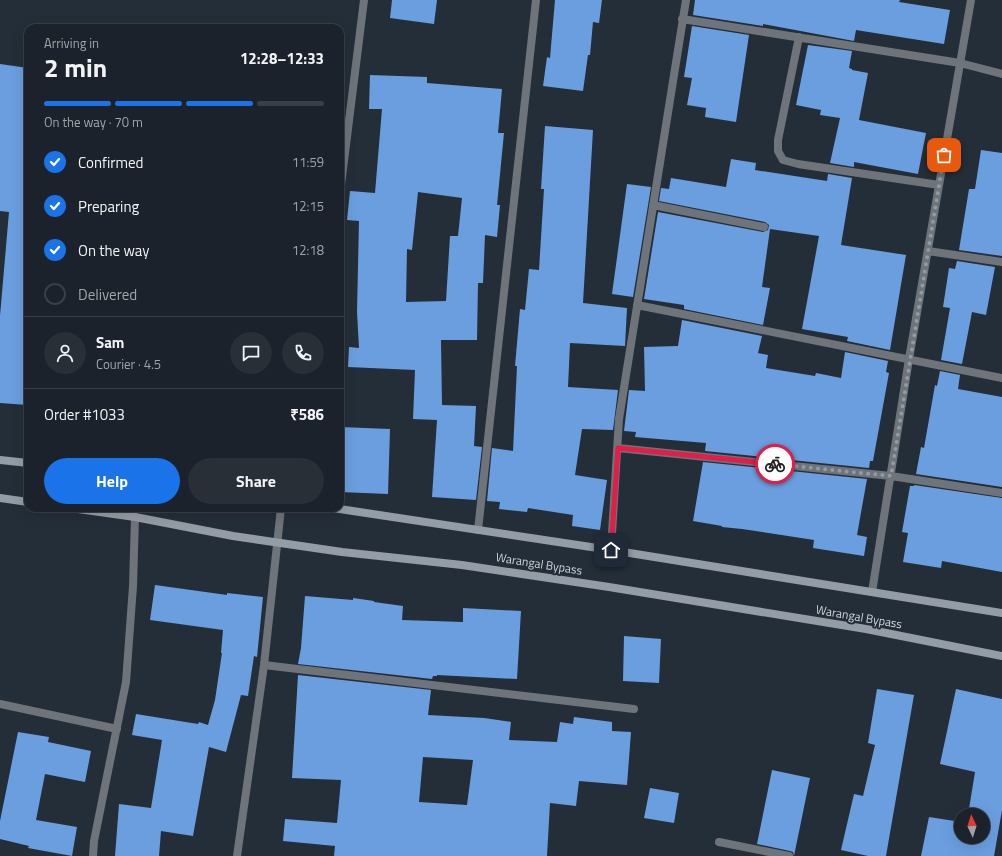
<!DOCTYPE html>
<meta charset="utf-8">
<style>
:root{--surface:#1b222b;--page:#282f37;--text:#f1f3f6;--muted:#a0a4a9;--line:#393f47;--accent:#1a73e8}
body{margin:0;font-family:"Titillium Web",sans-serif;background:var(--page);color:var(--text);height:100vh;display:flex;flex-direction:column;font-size:15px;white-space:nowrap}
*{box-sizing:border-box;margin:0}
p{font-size:13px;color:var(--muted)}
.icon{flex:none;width:22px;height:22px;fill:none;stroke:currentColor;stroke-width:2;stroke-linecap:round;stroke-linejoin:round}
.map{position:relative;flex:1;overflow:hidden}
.drawer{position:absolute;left:24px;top:24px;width:320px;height:488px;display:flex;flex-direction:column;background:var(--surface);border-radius:12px;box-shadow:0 4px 16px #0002,0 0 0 1px var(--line)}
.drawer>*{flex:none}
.needle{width:26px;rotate:356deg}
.controls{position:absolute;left:954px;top:808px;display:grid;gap:8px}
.controls a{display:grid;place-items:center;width:36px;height:36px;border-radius:50%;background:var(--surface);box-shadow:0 4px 16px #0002,0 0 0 1px var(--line);font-size:20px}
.pin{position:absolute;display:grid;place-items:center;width:34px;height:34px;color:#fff;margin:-17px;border-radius:8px;box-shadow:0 2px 6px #0006}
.courier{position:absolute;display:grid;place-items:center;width:40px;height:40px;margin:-20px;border:3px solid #e11d48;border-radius:50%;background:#fff;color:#222;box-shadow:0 1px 5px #0007}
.headline em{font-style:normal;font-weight:700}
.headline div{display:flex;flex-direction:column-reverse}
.headline{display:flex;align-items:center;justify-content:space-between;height:68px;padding:0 20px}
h1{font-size:26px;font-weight:700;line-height:30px}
.bar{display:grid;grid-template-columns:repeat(4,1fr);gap:6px 4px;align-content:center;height:48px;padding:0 20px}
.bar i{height:5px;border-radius:3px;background:var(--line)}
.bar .active{background:var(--accent)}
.bar p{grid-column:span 4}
.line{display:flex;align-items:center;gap:10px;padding:0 20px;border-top:1px solid var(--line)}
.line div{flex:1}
.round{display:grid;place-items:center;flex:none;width:42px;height:42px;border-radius:21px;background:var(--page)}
ol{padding:0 20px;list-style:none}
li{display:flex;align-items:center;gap:12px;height:44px}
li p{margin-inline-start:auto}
li .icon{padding:4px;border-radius:50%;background:var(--accent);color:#fff;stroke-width:4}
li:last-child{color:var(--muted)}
li i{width:22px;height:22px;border:2px solid var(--line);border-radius:50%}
.primary-button{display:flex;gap:8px;margin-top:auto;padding:8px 20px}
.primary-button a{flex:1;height:46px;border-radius:24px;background:var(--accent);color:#fff;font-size:16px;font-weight:700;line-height:46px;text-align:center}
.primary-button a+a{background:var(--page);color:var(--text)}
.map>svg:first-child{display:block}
.building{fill:#6b9edf;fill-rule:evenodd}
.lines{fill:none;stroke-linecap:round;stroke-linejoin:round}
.minor{stroke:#6f747a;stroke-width:8}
.secondary{stroke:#949ca6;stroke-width:8}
.done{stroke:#929aa3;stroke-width:4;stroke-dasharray:0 7.2}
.route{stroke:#e11d48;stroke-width:5}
.labels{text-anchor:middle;stroke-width:4;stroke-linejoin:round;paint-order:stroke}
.street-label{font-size:12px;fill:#ced4dc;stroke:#242e39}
</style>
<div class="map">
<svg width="1002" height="856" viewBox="0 0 1002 856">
<rect width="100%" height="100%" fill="#242e39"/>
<path class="building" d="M392,0H437L434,24L390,18Z
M555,0H602L599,23L593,22L590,55H588L583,91L543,86L547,57L550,58Z
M695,0H900L899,2L950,10L944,44L856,30L854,41L763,24V26L693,15Z
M692,26L749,35L736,122L705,117L706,108L687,105L692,78L684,77Z
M808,45L852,51L849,68L852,69V70L868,73L859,120L926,133L918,174L854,162V167L830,163L840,118L820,115L821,110L796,105Z
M0,64L28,68V405L0,403V316L9,212L0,211Z
M370,75L427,77V83L502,89L498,133H504L497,205H500L497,237L485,235L483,283H478L477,340H441L442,405L476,406L474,446L482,447L476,500L432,497L437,420L413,419L415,370L348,367L349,347L359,348L357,312L359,221L347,220L350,191L375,193L382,109H369ZM418,192L462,198L458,236H450L446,301L406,302L407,249L412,250Z
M545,126L593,130L583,303L627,308L625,346L570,343L568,387L618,390L613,430L582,429L575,475L607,480L600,530L572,526L573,515L528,508L527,512L499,509L500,502L487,501L492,448L513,451L517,366H515L520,309L525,310L529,269L539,270L544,189H541Z
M981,150L1002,153V256L959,250L969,189H975Z
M731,159L756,163L755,170L827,181L828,174L852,178L841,245L906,255L890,350L847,341L848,337L802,329L819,236L770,229L762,287L770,288L763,325L684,309V305L644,299L658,212L763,232L768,230L769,225L765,222L659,201L661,188L669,189L671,178L726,187Z
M627,184L651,187L633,297L612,294Z
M957,261L995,267L986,315L972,312L962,364L941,360L950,308L943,307L949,268L955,269Z
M682,320L762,336L758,353L768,355L766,368L815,376L816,373L841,378L845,352L888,361L886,372L889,373L873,461H870L869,468L705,451L706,443L635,437L636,432L624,431L629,390L645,391L644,347L678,346Z
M940,371L960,375L958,389L1002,397V487L916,474L921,447L924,448L935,385L937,386Z
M340,427L390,429L388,494L340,492Z
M703,462L867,479L857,535L867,537L864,556L813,548L814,540L742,529L722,527V526L693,521Z
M914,485L1002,498V572L942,561L941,568L903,562L908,533L902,532L910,486H914Z
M155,585L227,595V593L263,597L257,657L254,656L248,696L241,695L226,752L209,747L193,836L161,831L159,856H115L119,804L151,808L162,740L132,735L136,714L198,724L199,722L208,725L215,700L222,653H221L223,630L150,620Z
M305,596L353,600V598L374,601V602L403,606L402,620L463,622V608L521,611L517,679L437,675V676H433L432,679L298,664L301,648Z
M624,636L661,639L659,683L623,681Z
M298,675L431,690L428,715L484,718L511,722L509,740L557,742L560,722L573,724L574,717L612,722V731L631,732L627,785L579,781L576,806L550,803L547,856H334L335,846L283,841L285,819L337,823L341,780L292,778ZM423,757L473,760L467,805L419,802Z
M877,689L914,695L886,856H868L841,850L854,794L863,796L875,745L868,743Z
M956,689L1002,699V810L994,856H921L929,817L961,822V837H983V815H968L975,772L940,764Z
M18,732L49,737L48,742L91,751L85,782L45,774L36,820L77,827L72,856L28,848L29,846L0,839V821Z
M772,770L810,778L794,856L793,852L790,851L757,844Z
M650,788L679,793L674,823L644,818Z"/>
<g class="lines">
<path class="minor" d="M682,19L960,63L1002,74
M799,37L778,140V151L783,160L798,164L939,185
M340,193L364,0
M653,205L764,227
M928,251L1002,262
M637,305L1002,378
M618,448L891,476L1002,493
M478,530L536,0
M611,550L619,419L686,0
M872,592L909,359L971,0
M264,665L634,709
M0,704L117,729
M719,842L789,856
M93,856L94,841L126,682L133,586L135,517
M237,856L264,665L281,508"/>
<path class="secondary" d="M0,460L28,463
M0,498L28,502
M71,508L135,517L233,536L342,552L462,565L609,587L866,629L1002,656
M333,508L611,550L1002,613"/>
</g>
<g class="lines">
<path class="done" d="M775,464L891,476L944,155"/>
<path class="route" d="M611,550L618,448L775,464"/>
</g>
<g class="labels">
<g class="street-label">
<text transform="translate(539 564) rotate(9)" y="4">Warangal Bypass</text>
<text transform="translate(859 617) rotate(10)" y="4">Warangal Bypass</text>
</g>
</g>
</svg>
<div class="controls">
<a><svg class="needle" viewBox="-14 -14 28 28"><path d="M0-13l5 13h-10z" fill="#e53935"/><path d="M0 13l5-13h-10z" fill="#a0a4a9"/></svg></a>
</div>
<div class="pin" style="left:944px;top:155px;background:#ea580c"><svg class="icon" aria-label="bag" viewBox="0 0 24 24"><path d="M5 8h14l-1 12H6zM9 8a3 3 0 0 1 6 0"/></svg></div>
<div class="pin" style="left:611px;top:550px;background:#1f2937"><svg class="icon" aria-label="home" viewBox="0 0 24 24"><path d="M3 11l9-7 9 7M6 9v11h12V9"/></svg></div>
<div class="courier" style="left:775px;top:464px"><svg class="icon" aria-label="bike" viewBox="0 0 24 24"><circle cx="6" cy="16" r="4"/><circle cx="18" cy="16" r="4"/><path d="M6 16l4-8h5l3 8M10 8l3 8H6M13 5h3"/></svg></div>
<section class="drawer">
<div class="headline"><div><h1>2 min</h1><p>Arriving in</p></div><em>12:28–12:33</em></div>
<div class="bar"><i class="active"></i><i class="active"></i><i class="active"></i><i></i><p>On the way · 70 m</p></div>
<ol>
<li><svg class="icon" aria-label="check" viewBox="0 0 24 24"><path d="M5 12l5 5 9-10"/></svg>Confirmed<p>11:59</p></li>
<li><svg class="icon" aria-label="check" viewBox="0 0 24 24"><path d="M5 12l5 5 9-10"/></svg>Preparing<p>12:15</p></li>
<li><svg class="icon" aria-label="check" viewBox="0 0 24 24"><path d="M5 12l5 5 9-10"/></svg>On the way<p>12:18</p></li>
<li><i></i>Delivered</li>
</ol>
<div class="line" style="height:72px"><a class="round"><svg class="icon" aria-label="person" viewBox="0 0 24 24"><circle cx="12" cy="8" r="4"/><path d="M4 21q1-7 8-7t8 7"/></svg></a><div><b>Sam</b><p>Courier · 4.5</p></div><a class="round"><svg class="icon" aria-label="chat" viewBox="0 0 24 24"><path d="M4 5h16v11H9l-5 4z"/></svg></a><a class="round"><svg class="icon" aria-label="phone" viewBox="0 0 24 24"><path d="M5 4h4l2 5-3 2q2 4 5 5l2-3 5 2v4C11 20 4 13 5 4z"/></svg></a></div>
<div class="line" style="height:52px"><div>Order #1033</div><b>₹586</b></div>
<div class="primary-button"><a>Help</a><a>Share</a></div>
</section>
</div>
